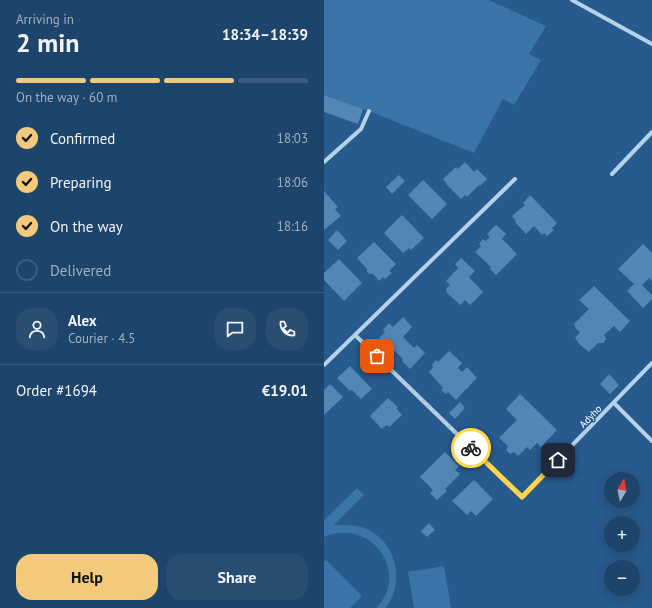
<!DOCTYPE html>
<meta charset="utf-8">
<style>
:root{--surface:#1d446a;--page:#2a4e72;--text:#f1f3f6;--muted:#a0b0c1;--line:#3b5c7e;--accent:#f3c97b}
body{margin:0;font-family:"PT Sans",sans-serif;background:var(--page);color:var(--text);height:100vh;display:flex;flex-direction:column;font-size:15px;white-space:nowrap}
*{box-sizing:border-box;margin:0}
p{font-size:13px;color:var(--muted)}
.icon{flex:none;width:22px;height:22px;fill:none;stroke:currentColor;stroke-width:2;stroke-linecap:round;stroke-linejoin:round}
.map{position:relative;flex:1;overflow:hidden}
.side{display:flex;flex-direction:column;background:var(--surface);width:324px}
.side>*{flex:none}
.needle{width:26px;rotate:10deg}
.fabs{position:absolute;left:280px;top:472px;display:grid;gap:8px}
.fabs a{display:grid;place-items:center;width:36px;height:36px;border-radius:50%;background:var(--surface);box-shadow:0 2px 10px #0003,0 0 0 1px var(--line);font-size:20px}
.pin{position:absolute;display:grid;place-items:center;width:34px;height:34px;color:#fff;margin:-17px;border-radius:8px;box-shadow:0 2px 6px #0006}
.courier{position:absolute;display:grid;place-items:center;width:40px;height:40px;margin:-20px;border:3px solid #ffd54a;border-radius:50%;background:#fff;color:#222;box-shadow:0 1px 5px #0007}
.head em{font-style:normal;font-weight:800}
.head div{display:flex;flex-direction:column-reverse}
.head{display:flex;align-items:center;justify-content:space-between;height:68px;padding:0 16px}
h1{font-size:26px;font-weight:800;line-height:30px}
.bar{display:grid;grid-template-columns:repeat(4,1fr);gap:6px 4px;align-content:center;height:48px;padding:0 16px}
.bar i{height:5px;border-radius:3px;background:var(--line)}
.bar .active{background:var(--accent)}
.bar p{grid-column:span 4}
.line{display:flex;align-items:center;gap:10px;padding:0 16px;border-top:1px solid var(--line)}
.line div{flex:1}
.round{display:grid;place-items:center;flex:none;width:42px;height:42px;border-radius:16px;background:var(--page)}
ol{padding:0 16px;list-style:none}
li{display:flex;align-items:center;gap:12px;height:44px}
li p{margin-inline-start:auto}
li .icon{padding:4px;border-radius:50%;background:var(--accent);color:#111;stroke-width:4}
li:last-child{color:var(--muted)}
li i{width:22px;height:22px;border:2px solid var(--line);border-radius:50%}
.action{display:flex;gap:8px;margin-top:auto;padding:8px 16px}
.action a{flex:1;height:46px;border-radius:16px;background:var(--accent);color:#111;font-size:16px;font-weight:800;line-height:46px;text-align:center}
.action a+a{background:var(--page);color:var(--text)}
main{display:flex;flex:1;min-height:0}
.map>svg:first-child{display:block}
.green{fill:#3b74a9}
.building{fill:#5386b5}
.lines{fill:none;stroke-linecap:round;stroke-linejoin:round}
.minor{stroke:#b6d1ea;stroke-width:4}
.done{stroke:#b3c5d7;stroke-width:4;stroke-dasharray:0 7.2}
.route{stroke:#ffd54a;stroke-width:5}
.labels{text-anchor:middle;stroke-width:3;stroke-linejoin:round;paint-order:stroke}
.street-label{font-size:10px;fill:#fff;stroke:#275a8d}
</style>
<main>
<section class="side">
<div class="head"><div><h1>2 min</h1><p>Arriving in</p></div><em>18:34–18:39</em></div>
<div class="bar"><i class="active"></i><i class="active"></i><i class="active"></i><i></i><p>On the way · 60 m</p></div>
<ol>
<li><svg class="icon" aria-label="check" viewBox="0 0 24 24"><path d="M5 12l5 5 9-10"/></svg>Confirmed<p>18:03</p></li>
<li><svg class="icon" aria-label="check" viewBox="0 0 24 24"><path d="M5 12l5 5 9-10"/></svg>Preparing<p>18:06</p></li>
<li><svg class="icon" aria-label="check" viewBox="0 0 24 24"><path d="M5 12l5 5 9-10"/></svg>On the way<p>18:16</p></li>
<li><i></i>Delivered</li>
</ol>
<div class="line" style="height:72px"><a class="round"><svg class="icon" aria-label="person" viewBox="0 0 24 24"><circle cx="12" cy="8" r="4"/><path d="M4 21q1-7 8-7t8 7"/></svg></a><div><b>Alex</b><p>Courier · 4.5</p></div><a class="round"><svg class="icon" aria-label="chat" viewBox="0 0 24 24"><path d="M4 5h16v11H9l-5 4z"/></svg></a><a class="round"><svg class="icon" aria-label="phone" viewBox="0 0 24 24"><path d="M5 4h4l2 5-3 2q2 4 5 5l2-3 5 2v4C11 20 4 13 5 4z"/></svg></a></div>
<div class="line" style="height:52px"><div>Order #1694</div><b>€19.01</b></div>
<div class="action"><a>Help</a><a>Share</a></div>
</section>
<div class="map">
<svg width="328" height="608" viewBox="0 0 328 608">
<rect width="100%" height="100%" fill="#275a8d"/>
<path class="green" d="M0,0H165L222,26L205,54L217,60L190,105L179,99L150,153L45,111L0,95Z
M33,488L40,495L10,525C21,525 32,524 43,529C73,543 81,582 62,608H52C87,573 47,517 0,537V520Z
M2,560L38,596L26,608H0V562Z
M120,566L127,608H90L84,572Z"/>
<path class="building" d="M0,95L39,109L34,124L0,112Z
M141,162L150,172L153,169L163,179L156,186L155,185L143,197L141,195L137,199L122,184H123L119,179L132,167L134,169Z
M75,175L81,181L68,194L62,187Z
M99,180L123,204L108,219L84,195Z
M0,191L14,207L11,209L17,216L0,230Z
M206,195L233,223L228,228L230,230L223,236L220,233L218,235L210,226L202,234L191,222L192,221L188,216L201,205L199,203Z
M78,215L100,238L87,250L85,248L79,253L60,233Z
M172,225L182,234L178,239L193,254L172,275L166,269L167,267L151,252L157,246L155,244L159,239L161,241L166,237L163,234Z
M13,230L23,241L14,250L4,240Z
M50,242L72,264L65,271L68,273L61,279L59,277L55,281L49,274H46L43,272V269L33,258Z
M319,244L328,253V281L325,278L318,285L328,295V299L319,308L303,291L310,284L294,269Z
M137,258L151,271L145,277L159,292L146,305L141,300L137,305L134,303L123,293L122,289L126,285L122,281L134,268L131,264Z
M15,259L38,283L20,301L0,280V273Z
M270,286L306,321L296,332L290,326L280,335L282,338L280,343H274L265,352L256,345L251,338L256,332L252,329L250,324L265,309L255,300Z
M79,317L88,327L79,337L90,348L93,345L101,353L86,369L78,361L79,359L66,346L64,348L55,338L61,332L59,330L65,323L69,327Z
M125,351L138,363L134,368L138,372L143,367L153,378L145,386V387L141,390L132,400L124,392L122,394L117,390L119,388L105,372L109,367L108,365L112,360L114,362Z
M26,366L48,389L37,399L28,390L26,391L13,378Z
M285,374L295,385L286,394L276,384Z
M6,384L19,397L0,415V390Z
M196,394L233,430L217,447L213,443L206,450L203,447L194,456L190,452L186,454L182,450L184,446L175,438L193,420L182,409Z
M64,398L74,407L72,408L78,415L65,427L63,425L58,429L46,416Z
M136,402L141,408L131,419L125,413Z
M121,452L135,466L131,470L136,474L121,489L123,491L113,500L106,493L109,490L96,477Z
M150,480L169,499L152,516L147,511L143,515L128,501Z
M105,523L111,530L103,537L97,531Z"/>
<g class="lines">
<path class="minor" d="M248,0L328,44
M0,162L37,129L45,111
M288,174L328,132
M31,335L198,497L328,363
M0,365L191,179
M290,403L328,441"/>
</g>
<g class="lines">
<path class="done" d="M53,356L147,448"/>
<path class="route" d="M147,448L198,497L234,460"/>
</g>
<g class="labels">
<g class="street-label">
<text transform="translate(266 416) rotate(-46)" y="4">Adyho</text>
</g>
</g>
</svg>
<div class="fabs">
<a><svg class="needle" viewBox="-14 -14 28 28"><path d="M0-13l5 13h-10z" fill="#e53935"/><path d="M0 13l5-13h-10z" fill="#a0b0c1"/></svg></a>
<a>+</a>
<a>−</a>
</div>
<div class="pin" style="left:53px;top:356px;background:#ea580c"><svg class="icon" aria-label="bag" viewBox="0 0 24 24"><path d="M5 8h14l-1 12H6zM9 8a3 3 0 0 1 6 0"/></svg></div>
<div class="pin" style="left:234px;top:460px;background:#1f2937"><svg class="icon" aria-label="home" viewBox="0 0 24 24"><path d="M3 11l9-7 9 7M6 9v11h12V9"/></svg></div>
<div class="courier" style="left:147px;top:448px"><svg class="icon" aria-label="bike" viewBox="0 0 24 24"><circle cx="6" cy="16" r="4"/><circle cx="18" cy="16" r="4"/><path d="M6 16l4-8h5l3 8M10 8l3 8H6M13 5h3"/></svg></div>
</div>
</main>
